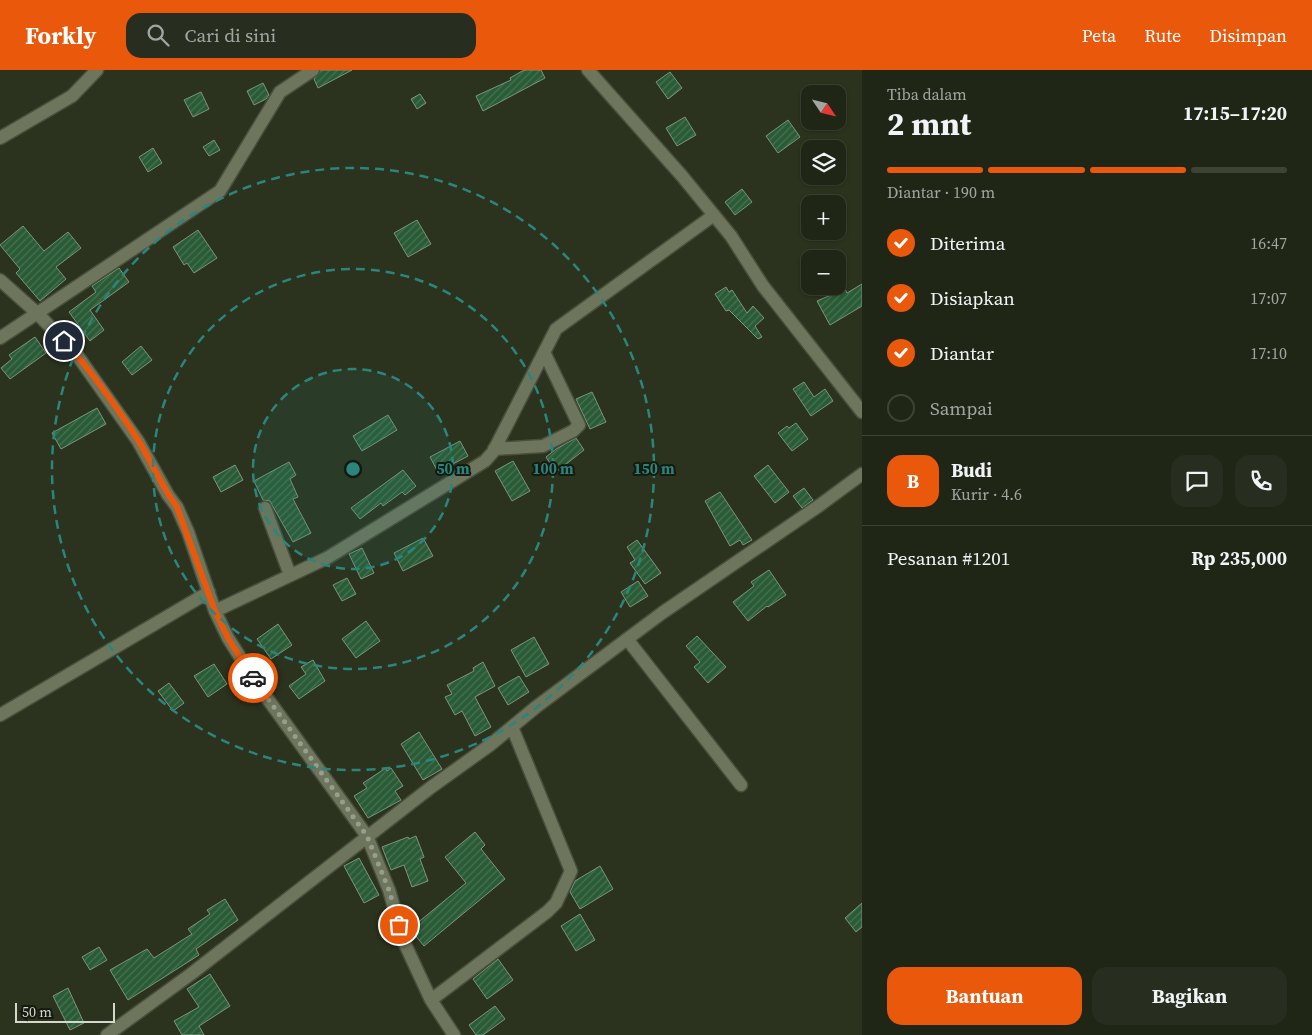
<!DOCTYPE html>
<html lang="id">
<meta charset="utf-8">
<style>
:root{--surface:#202616;--page:#282e1f;--text:#f1f3f6;--muted:#a2a5a1;--line:#3d4335;--accent:#ea580c}
body{margin:0;font-family:"Source Serif 4",serif;background:var(--page);color:var(--text);height:100vh;display:flex;flex-direction:column;font-size:19px;white-space:nowrap}
*{box-sizing:border-box;margin:0}
p{font-size:16px;color:var(--muted)}
.icon{flex:none;width:28px;height:28px;fill:none;stroke:currentColor;stroke-width:2;stroke-linecap:round;stroke-linejoin:round}
.map{position:relative;flex:1;overflow:hidden}
.panel{display:flex;flex-direction:column;background:var(--surface);width:450px}
.panel>*{flex:none}
.needle{width:32px;rotate:125deg}
.fabs{position:absolute;left:801px;top:15px;display:grid;gap:10px}
.fabs a{display:grid;place-items:center;width:45px;height:45px;border-radius:10px;background:var(--surface);box-shadow:0 1px 4px #0004,0 0 0 1px var(--line);font-size:25px}
.scale{position:absolute;left:15px;bottom:12px;width:100px;box-sizing:border-box;padding-left:5px;border:2px solid #d3d8ca;border-top:0;font-size:14px;line-height:18px;white-space:nowrap;color:#d3d8ca;-webkit-text-stroke:4px #16190f;paint-order:stroke}
.pin{position:absolute;display:grid;place-items:center;width:42px;height:42px;color:#fff;margin:-21px;border:2px solid #fff;border-radius:50%;box-shadow:0 1px 5px #0007}
.courier{position:absolute;display:grid;place-items:center;width:50px;height:50px;margin:-25px;border:4px solid #ea580c;border-radius:50%;background:#fff;color:#222;box-shadow:0 1px 6px #0007}
.summary em{font-style:normal;font-weight:700}
.summary div{display:flex;flex-direction:column-reverse}
.summary{display:flex;align-items:center;justify-content:space-between;height:85px;padding:0 25px}
h1{font-size:32px;font-weight:700;line-height:38px}
.bar{display:grid;grid-template-columns:repeat(4,1fr);gap:8px 5px;align-content:center;height:60px;padding:0 25px}
.bar i{height:6px;border-radius:4px;background:var(--line)}
.bar .selected{background:var(--accent)}
.bar p{grid-column:span 4}
.line{display:flex;align-items:center;gap:12px;padding:0 25px;border-top:1px solid var(--line)}
.line div{flex:1}
.round{display:grid;place-items:center;flex:none;width:52px;height:52px;border-radius:15px;background:var(--page)}
ol{padding:0 25px;list-style:none}
li{display:flex;align-items:center;gap:15px;height:55px}
li p{margin-inline-start:auto}
li .icon{padding:5px;border-radius:50%;background:var(--accent);color:#fff;stroke-width:4}
li:last-child{color:var(--muted)}
li i{width:28px;height:28px;border:2px solid var(--line);border-radius:50%}
.button{display:flex;gap:10px;margin-top:auto;padding:10px 25px}
.button a{flex:1;height:58px;border-radius:15px;background:var(--accent);color:#fff;font-size:20px;font-weight:700;line-height:58px;text-align:center}
.button a+a{background:var(--page);color:var(--text)}
header{display:flex;align-items:center;gap:30px;box-sizing:border-box;height:70px;padding:0 25px;background:var(--accent);color:#fff}
header strong{font-size:24px}
nav{display:flex;gap:28px;margin-inline-start:auto;font-size:18px}
.search{width:350px;height:45px;background:var(--page);display:flex;align-items:center;gap:12px;box-sizing:border-box;padding:0 18px;border-radius:15px;color:var(--muted);font-size:19px}
main{display:flex;flex:1;min-height:0}
.map>svg:first-child{display:block}
.building{fill:url(#building-hatch);stroke:#7d9481}
.lines{fill:none;stroke-linecap:round;stroke-linejoin:round}
.minor-casing{stroke:#494f3d;stroke-width:15}
.minor{stroke:#6d765d;stroke-width:12}
.done{stroke:#989e8d;stroke-width:5;stroke-dasharray:0 9}
.route{stroke:#ea580c;stroke-width:6}
.ring{fill:none;stroke:#2c857c;stroke-width:2.5;stroke-dasharray:9 6}
.centre{fill:#2c857c;stroke:#16190f;stroke-width:2.5}
.ring-label{font-size:15px;text-anchor:middle;font-weight:bold;fill:#2c857c;stroke:#16190f;stroke-width:4;stroke-linejoin:round;paint-order:stroke}
</style>
<header>
<strong>Forkly</strong>
<div class="search"><svg class="icon" aria-label="search" viewBox="0 0 24 24"><circle cx="10" cy="10" r="6"/><path d="M15 15l6 6"/></svg>Cari di sini</div>
<nav><a>Peta</a><a>Rute</a><a>Disimpan</a></nav>
</header>
<main>
<div class="map">
<svg width="862" height="965" viewBox="0 0 862 965">
<defs>
<pattern id="building-hatch" width="6" height="6" patternUnits="userSpaceOnUse" patternTransform="scale(1.25)"><rect width="6" height="6" fill="#295b36"/><path d="M-1 1l2-2M0 6l6-6M5 7l2-2" fill="none" stroke="#477252"/></pattern>
</defs>
<rect width="100%" height="100%" fill="#2b321d"/>
<path class="building" d="M321,0H352L318,18L314,9Z
M524,0H541L545,8L483,41L476,26L511,10L510,8Z
M670,2L682,18L668,29L656,12Z
M263,13L269,25L266,29L254,35L247,21Z
M201,22L209,39L193,47L184,30Z
M420,24L426,33L417,39L411,29Z
M685,47L696,65L677,76L666,58Z
M788,50L800,67L778,83L766,66Z
M214,70L220,80L209,86L203,77Z
M153,78L162,93L148,102L139,87Z
M742,119L752,132L735,145L725,132Z
M417,150L431,174L408,187L394,163Z
M23,156L44,181L68,162L81,178L56,197L66,209L40,231L16,203L20,199L0,175Z
M198,160L217,188L194,203L187,193L184,195L173,177Z
M119,198L129,212L90,240L104,260L90,271L69,242L96,222L92,216Z
M862,214V236L830,255L817,231L845,219L847,223Z
M726,217L729,222L732,220L747,243L753,236L764,248L755,256L762,267L758,269L729,240L726,241L715,224Z
M35,267L46,283L10,309L1,298L12,289L9,285Z
M141,276L152,290L132,305L122,292Z
M804,312L814,327L825,319L833,331L811,346L793,319Z
M592,322L606,352L590,359L576,329Z
M97,338L106,354L61,379L52,363Z
M388,345L397,360L362,381L353,366Z
M796,353L808,369L792,381L778,363L787,356L789,358Z
M576,368L584,380L556,402L546,387L556,379Z
M460,371L468,386L438,402L430,387Z
M513,391L530,421L512,431L495,401Z
M289,392L296,405L290,409L298,427L293,429L311,463L293,472L272,435L270,431L263,430L254,411Z
M235,395L243,410L221,422L213,407Z
M768,395L789,422L775,433L754,406Z
M403,400L416,416L405,425L402,422L383,436L381,433L360,449L351,438Z
M804,418L813,430L802,438L793,426Z
M720,422L752,470L743,475L740,470L730,476L705,431Z
M423,468L433,486L403,501L394,483Z
M637,470L661,503L645,514L630,493L635,490L627,477Z
M362,478L374,503L361,509L349,484Z
M769,500L786,525L768,537L767,536L748,551L733,532L754,516L751,512Z
M347,508L356,524L342,531L333,515Z
M638,511L648,526L630,537L621,522Z
M366,551L380,571L356,588L342,569Z
M278,554L292,575L271,589L257,569Z
M697,566L726,597L708,613L694,597L700,592L686,576Z
M534,567L549,594L526,607L511,580Z
M313,590L325,611L299,629L289,616L306,604L301,597Z
M483,592L495,616L475,627L491,657L475,666L462,641L455,645L445,627L452,624L447,615L474,601L473,598Z
M214,594L227,614L208,627L194,606Z
M519,606L529,622L508,635L498,618Z
M169,613L184,633L173,641L158,621Z
M419,662L442,699L423,710L401,674Z
M386,698L387,701L391,698L403,716L395,721L401,730L368,748L354,726L367,718L363,713Z
M475,762L485,775L481,779L505,809L424,876L410,859L466,813L445,787Z
M416,766L424,787L420,789L428,811L412,817L404,795L391,800L382,777L408,767L409,769Z
M359,788L379,825L364,833L344,796Z
M600,796L613,819L580,839L570,822L575,811Z
M225,829L238,850L196,879L199,885L128,930L110,900L147,879L154,888L192,864L188,859L210,844L207,840Z
M862,833V857L856,862L845,848Z
M580,844L595,870L576,881L561,856Z
M99,877L107,890L90,900L82,887Z
M498,889L513,910L487,929L473,909Z
M210,904L230,936L199,956L204,965H182L174,951L199,937L187,919Z
M68,918L84,953L70,960L53,926Z
M495,936L505,949L483,965H476L469,955Z"/>
<g class="lines">
<defs>
<path id="minor" d="M588,0L682,106L731,166L763,216L862,342
M0,68L72,26L97,0
M0,210L37,243L77,285L138,371L168,425L177,437L188,462L215,541L228,568L259,617L367,766L389,820L404,872L431,930L454,965
M0,268L220,121L280,22L313,0
M494,379L543,376L573,361L579,355L544,282
M265,438L290,505
M215,541L327,488L485,391L493,382L556,259L714,145
M627,569L741,715
M0,645L209,522
M431,930L547,842L556,833L571,801L512,657
M107,965L191,904L430,718L490,675L536,637L662,543L820,435L862,404"/>
</defs>
<use href="#minor" class="minor-casing"/>
<use href="#minor" class="minor"/>
</g>
<g class="lines">
<path class="done" d="M253,608L367,766L389,820L399,855"/>
<path class="route" d="M64,271C91,300 116,336 138,370C152,392 161,416 177,437L215,541L228,568L253,608"/>
</g>
<circle cx="353" cy="399" r="100" fill="#2c857c" fill-opacity=".12"/>
<g class="ring">
<circle cx="353" cy="399" r="100"/>
<circle cx="353" cy="399" r="200"/>
<circle cx="353" cy="399" r="301"/>
</g>
<circle cx="353" cy="399" r="8" class="centre"/>
<g class="ring-label">
<text x="453" y="404">50 m</text>
<text x="553" y="404">100 m</text>
<text x="654" y="404">150 m</text>
</g>
</svg>
<div class="fabs">
<a><svg class="needle" viewBox="-14 -14 28 28"><path d="M0-13l5 13h-10z" fill="#e53935"/><path d="M0 13l5-13h-10z" fill="#a2a5a1"/></svg></a>
<a><svg class="icon" aria-label="layers" viewBox="0 0 24 24"><path d="M12 4l9 5-9 5-9-5zM3 14l9 5 9-5"/></svg></a>
<a>+</a>
<a>−</a>
</div>
<div class="scale">50 m</div>
<div class="pin" style="left:399px;top:855px;background:#ea580c"><svg class="icon" aria-label="bag" viewBox="0 0 24 24"><path d="M5 8h14l-1 12H6zM9 8a3 3 0 0 1 6 0"/></svg></div>
<div class="pin" style="left:64px;top:271px;background:#1f2937"><svg class="icon" aria-label="home" viewBox="0 0 24 24"><path d="M3 11l9-7 9 7M6 9v11h12V9"/></svg></div>
<div class="courier" style="left:253px;top:608px"><svg class="icon" aria-label="car" viewBox="0 0 24 24"><path d="M5 17H2v-5l4-1 3-4h7l3 4 3 1v5h-3M9 17h6M6 11h13"/><circle cx="7" cy="17" r="2"/><circle cx="17" cy="17" r="2"/></svg></div>
</div>
<section class="panel">
<div class="summary"><div><h1>2 mnt</h1><p>Tiba dalam</p></div><em>17:15–17:20</em></div>
<div class="bar"><i class="selected"></i><i class="selected"></i><i class="selected"></i><i></i><p>Diantar · 190 m</p></div>
<ol>
<li><svg class="icon" aria-label="check" viewBox="0 0 24 24"><path d="M5 12l5 5 9-10"/></svg>Diterima<p>16:47</p></li>
<li><svg class="icon" aria-label="check" viewBox="0 0 24 24"><path d="M5 12l5 5 9-10"/></svg>Disiapkan<p>17:07</p></li>
<li><svg class="icon" aria-label="check" viewBox="0 0 24 24"><path d="M5 12l5 5 9-10"/></svg>Diantar<p>17:10</p></li>
<li><i></i>Sampai</li>
</ol>
<div class="line" style="height:90px"><b class="round" style="background:var(--accent);color:#fff">B</b><div><b>Budi</b><p>Kurir · 4.6</p></div><a class="round"><svg class="icon" aria-label="chat" viewBox="0 0 24 24"><path d="M4 5h16v11H9l-5 4z"/></svg></a><a class="round"><svg class="icon" aria-label="phone" viewBox="0 0 24 24"><path d="M5 4h4l2 5-3 2q2 4 5 5l2-3 5 2v4C11 20 4 13 5 4z"/></svg></a></div>
<div class="line" style="height:65px"><div>Pesanan #1201</div><b>Rp 235,000</b></div>
<div class="button"><a>Bantuan</a><a>Bagikan</a></div>
</section>
</main>
